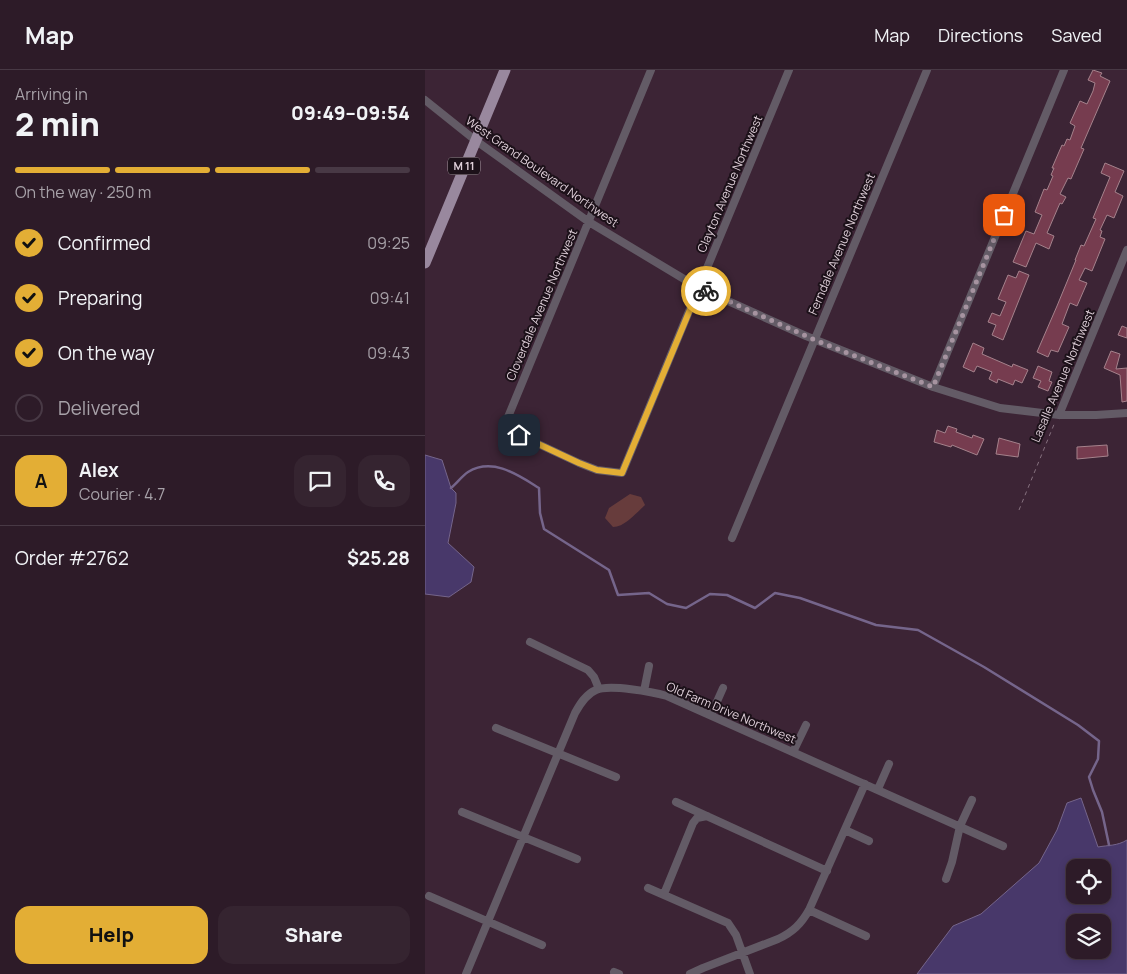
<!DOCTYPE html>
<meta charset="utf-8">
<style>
:root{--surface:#2d1b28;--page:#352430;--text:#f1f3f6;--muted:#a7a1a8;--line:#483945;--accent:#e3ae35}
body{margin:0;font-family:Manrope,sans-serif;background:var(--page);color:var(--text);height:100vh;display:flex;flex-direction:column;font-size:19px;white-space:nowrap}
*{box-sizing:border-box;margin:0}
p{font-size:16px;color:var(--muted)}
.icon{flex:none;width:28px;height:28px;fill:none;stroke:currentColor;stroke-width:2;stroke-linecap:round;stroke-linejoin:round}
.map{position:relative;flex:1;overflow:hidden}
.sheet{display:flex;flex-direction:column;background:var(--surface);width:425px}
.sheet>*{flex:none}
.buttons{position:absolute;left:641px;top:789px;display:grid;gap:10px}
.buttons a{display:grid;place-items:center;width:45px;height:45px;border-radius:10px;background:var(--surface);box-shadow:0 2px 8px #0003,0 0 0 1px var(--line);font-size:25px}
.pin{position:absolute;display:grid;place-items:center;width:42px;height:42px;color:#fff;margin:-21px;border-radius:10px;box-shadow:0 2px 8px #0006}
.courier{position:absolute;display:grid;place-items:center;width:50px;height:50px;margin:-25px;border:4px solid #e3ae35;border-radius:50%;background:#fff;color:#222;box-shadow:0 1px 6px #0007}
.summary em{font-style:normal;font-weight:800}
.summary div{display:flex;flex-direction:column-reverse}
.summary{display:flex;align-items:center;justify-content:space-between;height:85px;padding:0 15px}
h1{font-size:32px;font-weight:800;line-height:38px}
.bar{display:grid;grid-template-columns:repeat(4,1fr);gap:8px 5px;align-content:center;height:60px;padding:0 15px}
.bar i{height:6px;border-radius:4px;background:var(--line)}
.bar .active{background:var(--accent)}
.bar p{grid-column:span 4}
.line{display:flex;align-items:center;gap:12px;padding:0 15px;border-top:1px solid var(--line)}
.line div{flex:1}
.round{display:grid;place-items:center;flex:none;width:52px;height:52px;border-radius:15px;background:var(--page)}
ol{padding:0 15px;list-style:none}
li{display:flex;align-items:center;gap:15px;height:55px}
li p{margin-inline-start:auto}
li .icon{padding:5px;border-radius:50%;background:var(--accent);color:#111;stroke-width:4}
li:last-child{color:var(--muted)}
li i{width:28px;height:28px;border:2px solid var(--line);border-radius:50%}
.action{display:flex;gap:10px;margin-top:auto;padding:10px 15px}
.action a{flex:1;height:58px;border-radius:15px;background:var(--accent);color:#111;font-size:20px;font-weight:800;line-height:58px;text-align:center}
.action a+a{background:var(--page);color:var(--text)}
header{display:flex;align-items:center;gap:30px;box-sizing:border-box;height:70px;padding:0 25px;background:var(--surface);border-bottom:1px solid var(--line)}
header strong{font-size:24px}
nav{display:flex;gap:28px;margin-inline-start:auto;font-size:18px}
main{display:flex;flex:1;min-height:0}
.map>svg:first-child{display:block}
.green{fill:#673c3c}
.water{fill:#48386a;stroke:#75658b;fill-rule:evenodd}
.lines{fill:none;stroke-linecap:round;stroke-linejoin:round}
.stream{stroke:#75658b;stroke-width:2.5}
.building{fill:#763c4f;stroke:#a5828c}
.path{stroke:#86717f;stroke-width:1;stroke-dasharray:4 4;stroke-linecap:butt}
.street{stroke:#635b66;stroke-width:8}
.primary{stroke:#99889e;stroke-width:11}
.done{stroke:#a693a0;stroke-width:5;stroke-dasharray:0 9}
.route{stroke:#e3ae35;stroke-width:6}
.labels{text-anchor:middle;stroke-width:4;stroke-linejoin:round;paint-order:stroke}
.shield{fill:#1c1119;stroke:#a4969f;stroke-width:1}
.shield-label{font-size:11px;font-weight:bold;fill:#dfcfd9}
.street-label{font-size:12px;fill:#dfcfd9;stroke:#1c1119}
</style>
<header>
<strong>Map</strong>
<nav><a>Map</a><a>Directions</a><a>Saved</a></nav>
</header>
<main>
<section class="sheet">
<div class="summary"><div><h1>2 min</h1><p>Arriving in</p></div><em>09:49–09:54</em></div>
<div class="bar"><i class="active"></i><i class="active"></i><i class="active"></i><i></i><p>On the way · 250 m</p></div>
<ol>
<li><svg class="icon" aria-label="check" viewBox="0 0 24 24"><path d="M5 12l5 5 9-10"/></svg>Confirmed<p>09:25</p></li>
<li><svg class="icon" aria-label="check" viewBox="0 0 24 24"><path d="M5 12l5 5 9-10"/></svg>Preparing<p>09:41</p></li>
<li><svg class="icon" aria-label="check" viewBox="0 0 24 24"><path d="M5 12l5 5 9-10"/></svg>On the way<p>09:43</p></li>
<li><i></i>Delivered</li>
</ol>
<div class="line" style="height:90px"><b class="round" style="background:var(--accent);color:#111">A</b><div><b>Alex</b><p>Courier · 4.7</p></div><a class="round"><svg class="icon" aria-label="chat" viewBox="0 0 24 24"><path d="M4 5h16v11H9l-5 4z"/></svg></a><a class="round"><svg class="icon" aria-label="phone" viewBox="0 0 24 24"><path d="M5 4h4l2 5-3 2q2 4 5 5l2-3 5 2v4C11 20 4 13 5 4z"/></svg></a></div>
<div class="line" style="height:65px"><div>Order #2762</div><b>$25.28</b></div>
<div class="action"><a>Help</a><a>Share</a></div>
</section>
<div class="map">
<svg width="702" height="904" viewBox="0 0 702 904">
<rect width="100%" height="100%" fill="#3c2435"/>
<path class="green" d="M205,424L216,427L220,435C211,443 200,457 188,457L180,448L184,438Z"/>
<path class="water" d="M0,385L17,390L26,418L31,423V433L23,473L49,497L46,512L24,527L0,524Z
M656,728L673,777C684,775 692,776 702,770V904H492L528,856L556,844L614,793L632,760L642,733ZM650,798H678V825H650ZM650,852H678V880H650Z"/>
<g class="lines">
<path class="stream" d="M26,418C32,413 37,406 43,402C68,387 93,405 114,418L115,443L119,459L184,500L193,525L224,523L242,534L261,538L285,524L302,525L330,538L350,523L375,528L451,555L493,560L559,597L653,655L674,671L673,689L664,707L668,720L677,742L684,775"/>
</g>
<path class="building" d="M668,0L677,3L675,6L685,11L656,78L659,79L646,109L643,108L635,124L641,127L637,134L635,133L622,163L629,166L624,179L611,173L601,197L588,192L601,161L609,164L617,145L610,142L619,119L622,120L628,106L626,105L629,98H627L637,75L639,76L642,69L645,70L650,56L645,53L655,31L662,34L668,21L670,13L663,10Z
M680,93L699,101L690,122L698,126L689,148L682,145L675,160L677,161L675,167L680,169L667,201L660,198L654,210L662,213L652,236L645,233L637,254L644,257L633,282L626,280L623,287L612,282L632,236L651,190H650L656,175L659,176L671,149L668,148L685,107L676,103Z
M594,201L604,205L578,270L567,265L571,255L563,252L567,243L575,246L581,232L573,229L583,205L591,208Z
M697,256L702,258V268L693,265Z
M548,273L559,278L557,284L587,297L588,294L603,300L597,313L590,310L588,315L573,309L572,313L564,309L567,302L552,296L549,302L538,297Z
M686,281L695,284L691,299L702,298V331L697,332L695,305L679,298Z
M613,296L627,302L624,311L627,312L623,321L613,317L616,311L608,308Z
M523,356L532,359L531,362L547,368L548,365L559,369L552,385L527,375L526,377L509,372L512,360L520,363Z
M574,368L595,374L593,387L571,384Z
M682,375L683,386L652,389V377Z"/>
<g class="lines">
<path class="path" d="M594,440L630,352"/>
<path class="street" d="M226,0L83,347L84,356L94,365L154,393L172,400L197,403L364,0
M0,30L50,70L164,152L274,218L381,266L508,317L575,338L634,345H671L702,343
M508,317L639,0
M634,345L702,180
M307,468L502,0
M105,572L163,600L169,607L174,619
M219,621L224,596
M286,645L298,618
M71,658L191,707
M368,682L381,655
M453,719L464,694
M251,732L402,801
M37,742L152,789
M420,760L444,771
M521,809L527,792L535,756L547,730
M223,818L303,853L311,865L325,904
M239,824L268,753L272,748L282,746
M4,826L117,875
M384,840L441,866
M189,902L194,904
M41,904L150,643C155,634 161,624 171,620C184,614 228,622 242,626L578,776
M265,904L278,898L353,869C368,862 376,854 384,840L440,714"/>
<path class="primary" d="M0,193L80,0"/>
</g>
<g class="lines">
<path class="done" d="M281,221L390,270L508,317L579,145"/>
<path class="route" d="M94,365L154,393L172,400L197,403L274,218L281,221"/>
</g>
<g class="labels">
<rect class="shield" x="23" y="87.5" width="32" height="17" rx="4"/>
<g class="shield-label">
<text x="39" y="100">M 11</text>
</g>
<g class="street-label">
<text transform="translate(117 102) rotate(35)" y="4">West Grand Boulevard Northwest</text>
<text transform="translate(305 114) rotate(-67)" y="4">Clayton Avenue Northwest</text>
<text transform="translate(417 174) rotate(-67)" y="4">Ferndale Avenue Northwest</text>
<text transform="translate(117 235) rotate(-67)" y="4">Cloverdale Avenue Northwest</text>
<text transform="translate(638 306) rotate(-67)" y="4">Lasalle Avenue Northwest</text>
<text transform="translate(306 643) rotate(23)" y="4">Old Farm Drive Northwest</text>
</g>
</g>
</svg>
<div class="buttons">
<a><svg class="icon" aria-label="locate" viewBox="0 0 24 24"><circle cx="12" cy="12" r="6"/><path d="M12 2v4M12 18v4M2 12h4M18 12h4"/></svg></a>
<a><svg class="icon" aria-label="layers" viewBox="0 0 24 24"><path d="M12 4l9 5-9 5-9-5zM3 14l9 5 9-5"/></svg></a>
</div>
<div class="pin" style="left:579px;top:145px;background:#ea580c"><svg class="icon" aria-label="bag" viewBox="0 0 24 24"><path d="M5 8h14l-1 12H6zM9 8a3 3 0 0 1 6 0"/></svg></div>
<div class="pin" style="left:94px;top:365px;background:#1f2937"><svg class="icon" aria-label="home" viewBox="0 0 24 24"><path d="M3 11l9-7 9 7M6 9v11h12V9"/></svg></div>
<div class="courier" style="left:281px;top:221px"><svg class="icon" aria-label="bike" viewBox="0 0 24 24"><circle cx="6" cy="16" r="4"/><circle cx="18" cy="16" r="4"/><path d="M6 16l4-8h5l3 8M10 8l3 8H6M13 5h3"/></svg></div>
</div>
</main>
